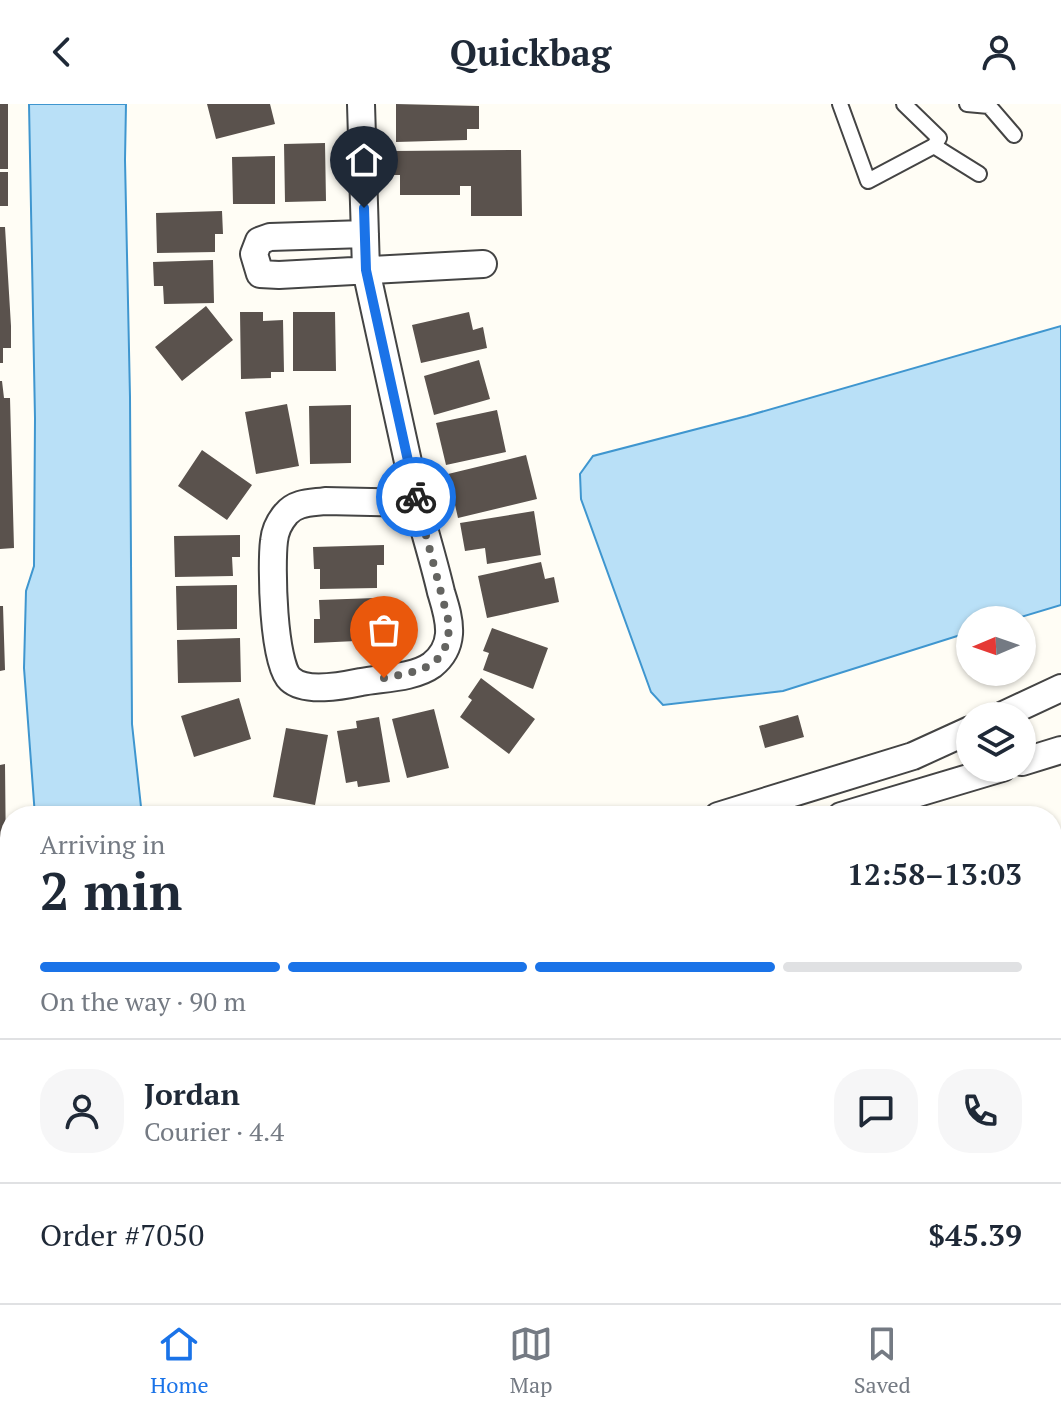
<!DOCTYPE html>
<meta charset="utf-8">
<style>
:root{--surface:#fff;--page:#f6f6f7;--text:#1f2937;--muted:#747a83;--line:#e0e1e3;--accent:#1a73e8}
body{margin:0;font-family:"PT Serif",serif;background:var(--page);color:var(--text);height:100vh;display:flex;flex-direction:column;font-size:30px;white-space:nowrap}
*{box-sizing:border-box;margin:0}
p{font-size:26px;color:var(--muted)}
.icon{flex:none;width:44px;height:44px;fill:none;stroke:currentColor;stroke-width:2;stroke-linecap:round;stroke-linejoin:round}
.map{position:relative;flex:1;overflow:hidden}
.sheet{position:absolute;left:0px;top:702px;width:1062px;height:498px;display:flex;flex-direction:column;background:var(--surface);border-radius:32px 32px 0 0;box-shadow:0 2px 6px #0004}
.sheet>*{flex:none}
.needle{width:52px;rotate:268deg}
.controls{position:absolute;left:956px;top:502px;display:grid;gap:16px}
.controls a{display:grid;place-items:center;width:80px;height:80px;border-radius:50%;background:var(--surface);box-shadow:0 2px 6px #0004;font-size:40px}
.pin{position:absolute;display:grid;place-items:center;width:68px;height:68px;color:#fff;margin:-82px -34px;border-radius:50% 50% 50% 0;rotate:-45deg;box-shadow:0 0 8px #0007}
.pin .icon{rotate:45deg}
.courier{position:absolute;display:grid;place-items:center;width:80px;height:80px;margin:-40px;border:6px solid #1a73e8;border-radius:50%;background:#fff;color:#222;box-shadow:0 2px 10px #0007}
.head em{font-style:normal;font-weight:700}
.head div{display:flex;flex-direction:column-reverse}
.head{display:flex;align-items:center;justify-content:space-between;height:136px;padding:0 40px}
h1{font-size:52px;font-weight:700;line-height:60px}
.bar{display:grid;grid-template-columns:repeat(4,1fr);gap:12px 8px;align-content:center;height:96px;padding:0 40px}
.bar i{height:10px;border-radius:6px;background:var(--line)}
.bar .current{background:var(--accent)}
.bar p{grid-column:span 4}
.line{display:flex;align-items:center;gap:20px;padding:0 40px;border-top:2px solid var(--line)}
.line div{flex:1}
.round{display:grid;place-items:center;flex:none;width:84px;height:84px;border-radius:32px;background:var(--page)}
header{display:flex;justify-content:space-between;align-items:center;height:104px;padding:0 40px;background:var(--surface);font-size:36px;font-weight:700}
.dock{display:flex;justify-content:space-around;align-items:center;height:112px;border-top:2px solid var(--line);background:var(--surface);font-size:22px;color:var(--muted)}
.dock a{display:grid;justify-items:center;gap:4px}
.dock .current{color:var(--accent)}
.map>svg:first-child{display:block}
.water{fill:#b9e0f7;stroke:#3f96cf;stroke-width:2}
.building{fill:#5a524d}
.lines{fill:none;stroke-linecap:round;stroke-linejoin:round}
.lane-casing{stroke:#444;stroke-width:18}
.street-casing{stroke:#444;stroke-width:30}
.lane{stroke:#fff;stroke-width:14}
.street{stroke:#fff;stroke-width:26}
.done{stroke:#646461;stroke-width:8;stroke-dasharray:0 14.4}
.route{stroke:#1a73e8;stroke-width:10}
</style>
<header><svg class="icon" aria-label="back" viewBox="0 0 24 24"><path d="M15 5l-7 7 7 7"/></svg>Quickbag<svg class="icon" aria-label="person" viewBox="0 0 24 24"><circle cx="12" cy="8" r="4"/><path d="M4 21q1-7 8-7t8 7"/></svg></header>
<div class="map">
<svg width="1061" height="1199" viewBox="0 0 1061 1199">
<rect width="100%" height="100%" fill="#fffdf5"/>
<path class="water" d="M29,0H126L125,56L130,293L132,620L142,712H35L24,564L26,487L34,462L35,314Z
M1061,222V501L1011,516H970V528L783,587L663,601L651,588L581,395L580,370L593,352L747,312Z"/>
<path class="building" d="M0,0H8V65H0Z
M207,0H270L275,20L216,35Z
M396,0L479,2V25H467V36L396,38Z
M325,39L326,97L285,98L284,40Z
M521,46L522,112H471V82H460V91H400V71H394L393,47Z
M275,52V100H233L232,53Z
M0,68H8V102H0Z
M222,107L223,130H215V148L157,149L156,109Z
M0,123H5L11,222V244H3V259H0Z
M213,156L214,199L164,200L163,182H154L153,158Z
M206,202L233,236L182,277L155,243Z
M240,208H263V217L283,216L284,268H271V274L241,275Z
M293,208H335L336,267H293Z
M469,208L473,226L483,223L487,244L421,259L412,221Z
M479,256L490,295L434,311L424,272Z
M0,277H2L4,294H10L14,444L0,445Z
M287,300L299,362L256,370L245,308Z
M351,301V359L310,360L309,302Z
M497,306L506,348L446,361L436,319Z
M202,346L252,381L227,416L178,382Z
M526,351L537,395L458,414L448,370Z
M534,407L541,451L487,460L485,444L465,447L460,419Z
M240,431V453H232L233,472L175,473L174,432Z
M384,441V461H377V484L320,485V465H314L313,443Z
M541,458L545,475L554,473L559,498L487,514L478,472Z
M237,481V525L177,526L176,482Z
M375,494L377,536L314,539V515H320L319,496Z
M0,502H3L5,566L0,567Z
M492,524L548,544L533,585L483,566L489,549L483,547Z
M240,534L241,578L178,579L177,536Z
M481,574L535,615L509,650L460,613L472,596L468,593Z
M239,594L251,635L194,653L181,612Z
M434,605L449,664L407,674L392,615Z
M798,611L804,633L765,644L759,622Z
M379,613L390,678L358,683L357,677L346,679L337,627L357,624L356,617Z
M286,624L328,631L315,701L273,693Z
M5,660L6,758H0V661Z
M1061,760V833L1060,834L1052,807V762Z
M10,925V1011H0V926Z
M1061,971V1175H1060L1052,1149V974Z
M10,1172V1190H68L80,1199H0V1185Z
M229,1190H315L323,1199H220Z
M466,1190H556L558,1199H468Z
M694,1190H785L788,1199H697Z"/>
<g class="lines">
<defs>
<path id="lane" d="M840,0L868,77L934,42L939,34L904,0
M967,0L989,2L1014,31
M934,42L979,70
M1052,880L1061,885
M1052,937L1061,934"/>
<path id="street" d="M361,0L366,166L417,399
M365,130L270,133L259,137L254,150L260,170L279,171L483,160
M325,397L417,399C425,429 434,458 441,488C445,501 450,516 449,530C448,543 442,553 432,561C414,574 383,574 361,578C342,582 305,589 290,575C273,560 271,461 274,437C275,427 279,418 286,410C296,398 311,399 325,397Z
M1001,612L1061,584
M1022,658L1061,646
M718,712L913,652L970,626
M841,712L1002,664
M0,818L10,817
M0,838L10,839
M0,1064H10
M644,1190L649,1199"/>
</defs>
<use href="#lane" class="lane-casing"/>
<use href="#street" class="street-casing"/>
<use href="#lane" class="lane"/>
<use href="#street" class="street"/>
</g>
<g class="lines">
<path class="done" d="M384,574C421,567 449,564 449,519L416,393"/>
<path class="route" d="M364,104L366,166L416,393"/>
</g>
</svg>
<div class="controls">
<a><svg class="needle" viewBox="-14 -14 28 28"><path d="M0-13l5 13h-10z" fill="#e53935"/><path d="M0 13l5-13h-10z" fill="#747a83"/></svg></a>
<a><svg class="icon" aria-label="layers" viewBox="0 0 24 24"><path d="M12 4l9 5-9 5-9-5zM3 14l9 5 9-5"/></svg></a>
</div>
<div class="pin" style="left:384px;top:574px;background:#ea580c"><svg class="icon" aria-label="bag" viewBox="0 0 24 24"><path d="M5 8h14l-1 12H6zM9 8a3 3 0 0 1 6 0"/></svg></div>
<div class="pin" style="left:364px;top:104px;background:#1f2937"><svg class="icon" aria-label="home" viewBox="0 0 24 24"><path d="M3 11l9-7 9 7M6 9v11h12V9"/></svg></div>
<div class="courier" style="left:416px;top:393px"><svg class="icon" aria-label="bike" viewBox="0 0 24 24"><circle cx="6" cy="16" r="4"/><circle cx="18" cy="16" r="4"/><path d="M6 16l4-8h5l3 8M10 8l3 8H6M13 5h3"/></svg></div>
<section class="sheet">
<div class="head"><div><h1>2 min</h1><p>Arriving in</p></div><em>12:58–13:03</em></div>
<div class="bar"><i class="current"></i><i class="current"></i><i class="current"></i><i></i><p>On the way · 90 m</p></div>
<div class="line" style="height:144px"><a class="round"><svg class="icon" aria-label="person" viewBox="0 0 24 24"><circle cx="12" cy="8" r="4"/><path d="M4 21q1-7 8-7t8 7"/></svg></a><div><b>Jordan</b><p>Courier · 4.4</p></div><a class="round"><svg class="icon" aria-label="chat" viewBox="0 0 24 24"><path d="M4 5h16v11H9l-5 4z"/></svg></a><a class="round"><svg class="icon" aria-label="phone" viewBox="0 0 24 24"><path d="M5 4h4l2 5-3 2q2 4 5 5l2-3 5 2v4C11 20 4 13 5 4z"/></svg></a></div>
<div class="line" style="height:104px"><div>Order #7050</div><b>$45.39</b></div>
</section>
</div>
<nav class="dock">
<a class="current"><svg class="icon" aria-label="home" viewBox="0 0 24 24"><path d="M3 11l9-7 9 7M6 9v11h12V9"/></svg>Home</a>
<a><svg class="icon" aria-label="map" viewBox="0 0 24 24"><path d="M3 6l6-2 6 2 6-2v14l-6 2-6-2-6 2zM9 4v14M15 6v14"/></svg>Map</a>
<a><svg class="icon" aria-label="saved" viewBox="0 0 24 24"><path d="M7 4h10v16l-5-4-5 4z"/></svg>Saved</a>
</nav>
